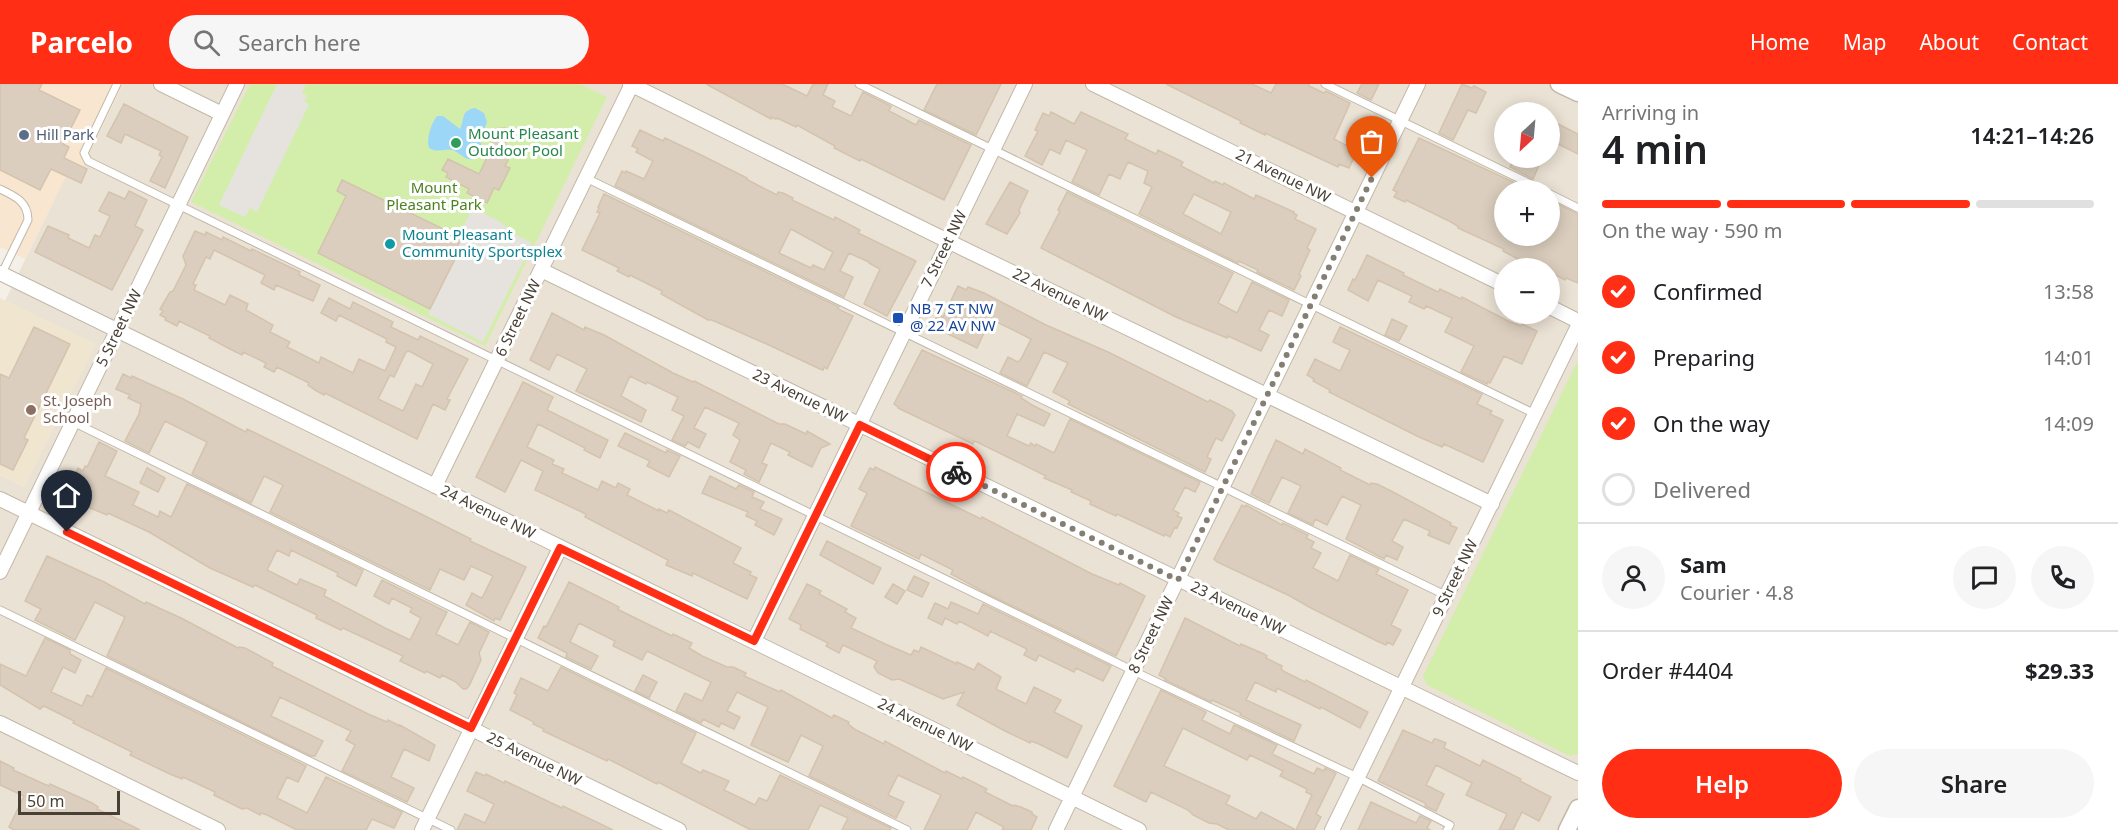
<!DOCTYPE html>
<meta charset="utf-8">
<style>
:root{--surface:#fff;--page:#f6f6f6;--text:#202124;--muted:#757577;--line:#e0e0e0;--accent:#ff2e14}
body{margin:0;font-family:"Noto Sans",sans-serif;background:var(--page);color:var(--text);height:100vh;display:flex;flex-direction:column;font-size:22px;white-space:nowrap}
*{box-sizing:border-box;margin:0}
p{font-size:20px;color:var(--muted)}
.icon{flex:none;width:33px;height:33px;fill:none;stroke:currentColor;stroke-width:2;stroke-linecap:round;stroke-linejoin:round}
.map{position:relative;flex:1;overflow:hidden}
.side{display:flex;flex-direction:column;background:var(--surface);width:540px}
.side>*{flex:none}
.needle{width:39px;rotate:206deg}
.tools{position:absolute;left:1494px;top:18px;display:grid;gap:12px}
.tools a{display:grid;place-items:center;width:66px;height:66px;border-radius:50%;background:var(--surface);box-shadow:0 3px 15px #0003;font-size:30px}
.scale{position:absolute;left:18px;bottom:15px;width:102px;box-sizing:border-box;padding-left:6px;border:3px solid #494035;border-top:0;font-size:16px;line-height:21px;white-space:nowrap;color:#494035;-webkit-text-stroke:4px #fff;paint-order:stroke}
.pin{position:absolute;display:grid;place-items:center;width:51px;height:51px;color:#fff;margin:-62px -26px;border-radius:50% 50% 50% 0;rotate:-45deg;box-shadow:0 0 6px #0007}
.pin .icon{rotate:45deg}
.courier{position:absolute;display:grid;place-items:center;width:60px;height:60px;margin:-30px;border:4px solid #ff2e14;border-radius:50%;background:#fff;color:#222;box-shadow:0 2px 8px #0007}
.headline em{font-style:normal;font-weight:600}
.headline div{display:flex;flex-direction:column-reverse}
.headline{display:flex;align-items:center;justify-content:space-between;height:102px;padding:0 24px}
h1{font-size:39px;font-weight:600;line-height:45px}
.bar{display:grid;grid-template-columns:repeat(4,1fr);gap:9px 6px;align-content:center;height:72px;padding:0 24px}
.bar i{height:8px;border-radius:4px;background:var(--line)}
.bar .active{background:var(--accent)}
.bar p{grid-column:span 4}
.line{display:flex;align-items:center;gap:15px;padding:0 24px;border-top:2px solid var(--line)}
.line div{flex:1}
.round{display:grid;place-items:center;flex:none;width:63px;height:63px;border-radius:32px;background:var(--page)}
ol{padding:0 24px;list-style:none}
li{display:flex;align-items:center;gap:18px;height:66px}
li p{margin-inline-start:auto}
li .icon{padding:6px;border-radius:50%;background:var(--accent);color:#fff;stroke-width:4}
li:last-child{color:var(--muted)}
li i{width:33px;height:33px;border:3px solid var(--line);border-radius:50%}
.primary-button{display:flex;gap:12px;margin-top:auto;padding:12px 24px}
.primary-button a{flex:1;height:69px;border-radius:36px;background:var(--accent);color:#fff;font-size:24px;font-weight:600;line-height:69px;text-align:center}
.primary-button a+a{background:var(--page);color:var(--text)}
header{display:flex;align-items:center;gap:36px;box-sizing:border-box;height:84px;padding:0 30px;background:var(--accent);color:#fff}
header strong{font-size:28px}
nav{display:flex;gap:33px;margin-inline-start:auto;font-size:21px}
.search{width:420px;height:54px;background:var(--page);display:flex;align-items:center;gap:15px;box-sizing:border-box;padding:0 21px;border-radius:33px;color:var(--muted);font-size:22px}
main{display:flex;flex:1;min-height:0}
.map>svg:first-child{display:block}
.residential{fill:#eae2d4;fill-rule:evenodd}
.commercial{fill:#f9e6d0}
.education{fill:#f0e5cf}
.green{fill:#d3eeab}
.parking{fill:#e6e3df}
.water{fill:#9dd7f8}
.building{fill:#dbcebe;stroke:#d4c3ad;stroke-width:1.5;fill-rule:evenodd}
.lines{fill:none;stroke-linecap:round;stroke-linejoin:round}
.service-casing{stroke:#c2b8a8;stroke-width:9}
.minor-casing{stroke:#c2b8a8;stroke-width:16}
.tertiary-casing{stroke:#c2b8a8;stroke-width:19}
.service{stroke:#fff;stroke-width:7}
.minor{stroke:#fff;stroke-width:14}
.tertiary{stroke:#fff;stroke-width:16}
.done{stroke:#857e73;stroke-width:6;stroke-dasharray:0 10.8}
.route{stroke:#ff2e14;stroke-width:8}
.service-dot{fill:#5c6f8a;stroke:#fff;stroke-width:2}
.leisure-dot{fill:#2e9e5b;stroke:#fff;stroke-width:2}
.culture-dot{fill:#0f9aa8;stroke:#fff;stroke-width:2}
.transit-dot{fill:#1a4fb4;stroke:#fff;stroke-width:2}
.education-dot{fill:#8d6e63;stroke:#fff;stroke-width:2}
.labels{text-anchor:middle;stroke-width:6;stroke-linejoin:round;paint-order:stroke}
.leisure-label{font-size:15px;fill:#27864d;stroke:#fff;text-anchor:start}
.service-label{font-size:15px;fill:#4e5e75;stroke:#fff;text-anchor:start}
.street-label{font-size:15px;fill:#494035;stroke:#fff}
.park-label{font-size:15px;fill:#4a8221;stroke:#fff}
.culture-label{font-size:15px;fill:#0d838f;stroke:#fff;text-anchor:start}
.transit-label{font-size:15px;fill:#164399;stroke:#fff;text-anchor:start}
.education-label{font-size:15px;fill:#785e54;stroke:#fff;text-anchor:start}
</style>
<header>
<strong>Parcelo</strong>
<div class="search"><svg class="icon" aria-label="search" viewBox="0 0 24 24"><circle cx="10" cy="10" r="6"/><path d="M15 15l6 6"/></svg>Search here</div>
<nav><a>Home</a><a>Map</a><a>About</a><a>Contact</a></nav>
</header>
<main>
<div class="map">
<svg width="1578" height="746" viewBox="0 0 1578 746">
<rect width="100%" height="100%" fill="#f5f0e7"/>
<path class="residential" d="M123,0H1578V746H0V391L24,403L95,260L5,217L73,77L83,82ZM1504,28H1550V74H1504ZM1504,106H1550V152H1504ZM1504,184H1550V230H1504Z"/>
<path class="commercial" d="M0,0H123L83,82L73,78L25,175L0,163Z"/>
<path class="education" d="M0,214L96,260L24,403L0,391Z"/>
<path class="green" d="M250,0H580L607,13L485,262L191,118Z
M1578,276V670L1570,672L1427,601L1423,592Z"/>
<path class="parking" d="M277,0H306L302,9L307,12L304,18L309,20L257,128L250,124L245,133L219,121Z
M473,124L502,139L510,148L532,159L483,258L428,230L459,168L456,165L461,155L458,152Z"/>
<path class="water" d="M475,24L484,29L487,38L484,46L477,53C483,59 485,72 473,75C464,77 460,68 452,66C443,65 437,69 429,64C426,55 431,40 437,32H443L460,45C465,35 460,27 475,24Z"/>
<path class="building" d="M0,0H42L39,6L80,26L63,60L69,63L64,74L87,85L81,99L51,85L40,106L0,86Z
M706,0H782L807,12L813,0H828L823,11L835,17L832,23L851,32L863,8L891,22L889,27L916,41L919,36L971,61L944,116L861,75L860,77L834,64L835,62L797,41L796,43L777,34L776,35L771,33V35Z
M937,0H1001L976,51L924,26Z
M1166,0H1252L1271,9L1276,0H1309V2L1324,9L1326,7L1350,19L1334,55L1357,67L1349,84L1339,80L1338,83L1265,49V51L1240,39L1241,37Z
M1362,0H1379L1371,16L1357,9Z
M1462,0L1472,4L1474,2L1486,8L1476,29L1468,26L1453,56L1439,49Z
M124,20L188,53L165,104L150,97L162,73L159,71L161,67L125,50L121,59L107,52Z
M1051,28L1074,40L1081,28L1128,50L1125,55L1156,70L1158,66L1183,78L1181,82L1214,99L1215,97L1223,101L1224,99L1254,115L1256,111L1294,128L1293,129L1297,131L1295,135L1316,145L1307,164L1310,166L1299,190L1301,192L1294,206L1257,188L1258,186L1239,177L1238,179L1139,130L1152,103L1144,99L1148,87L1128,78L1120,95L1109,90L1099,111L1072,98L1087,66L1066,56L1060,70L1050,65L1042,81L1025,72L1038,47L1035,46L1043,29L1049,32ZM1194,110L1231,128L1221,150L1183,130Z
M1550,36L1578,50V70L1550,56Z
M505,44L506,71L510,72L505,82L510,84L499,106L494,104L487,119L467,109L469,105L446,93L448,89L442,86L448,75L479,90L493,61L492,45Z
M640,46L663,57L665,54L701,71L747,94L746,95L777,111L778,108L783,109L793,114L792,116L834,136L835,133L860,146L858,149L916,177L887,232L864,220L880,185L869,179V178L849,169L840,187L853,193L844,213L615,102L622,87L625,89L626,87L644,95L653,77L636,68L638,65L632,62ZM791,145L833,168L824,186L813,181L811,184L779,169Z
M1419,54L1530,106H1504V152H1550V116L1578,130V199L1566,194L1565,196L1550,188V184H1541L1528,178L1527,180L1503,167L1504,165L1458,144L1459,143L1451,138L1406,116L1405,118L1394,113L1397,108L1393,106Z
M1514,74H1529L1540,79L1533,95L1510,83Z
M342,96L462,154L456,165L459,167L430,225L318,169L346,112L337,107Z
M1010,98L1028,107L1019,126L1020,129L1007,150L986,140Z
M129,107L147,116L135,142L143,146L112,206L35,168L48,142L69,151L68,154L89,164L95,151L100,153L110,132L99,127L109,108L125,115Z
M1067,108L1233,189L1218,219L1237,229L1252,198L1289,216L1282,232L1269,226L1259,246L1269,251L1261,267L1228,252L1227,254L1176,233L1041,164L1060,127L1058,126Z
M604,110L839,223L838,225L853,232L827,285L824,283L823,286L820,285L769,261L712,236H708L661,210L662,207L630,191L629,193L617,187L619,184L582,166L600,129L597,128L599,124L598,123Z
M195,147L205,151L206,148L222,156L223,153L251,167L252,165L300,188L299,191L320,201L313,217L276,201L274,206L261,199L265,191L214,166L210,175L206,173L193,200L196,201L194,206L225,221L230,211L248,220L246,226L273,241L270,248L290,258L287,263L319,279L321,273L353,289L359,275L385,287L396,263L386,258L387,255L339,231L336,237L321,229L329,214L350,225L353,218L393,238L391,243L418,256L420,252L468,275L447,315L450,316L445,326L433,320L417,355L325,309L324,311L315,306L308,301L309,299L277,283L274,288L264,283L266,279L243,268L242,271L230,265L209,254L210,252L179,237L177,242L165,236L166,234L160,231L163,227L160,225L170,208L173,207L186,181L183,172ZM409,267L433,280L422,303L416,300L403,327L378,315L390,291L394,293L406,268Z
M1367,171L1404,189L1403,191L1438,208L1440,205L1461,215L1462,213L1510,238L1521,242L1522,240L1537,247L1522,280L1504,272L1490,299L1488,298L1487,300L1461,288L1474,262L1445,248L1452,234L1426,222L1424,225L1409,218L1412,212L1378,196L1368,217L1348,206L1353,195L1355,196Z
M958,202L966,206L968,203L984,209L1046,241L1108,268L1208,318L1210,316L1232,327L1235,331L1222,357L1216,354L1207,373L1211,375L1205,388L1068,320L1070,317L1053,308L1068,279L1044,268L1027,302L1000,289L1008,273L1018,278L1021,275L1031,255L993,236L992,239L989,238L977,264L942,247L941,249L931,244L938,230L943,233Z
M552,229L584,246L585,243L604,251L673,289L693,298L694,297L779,340H785L806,350L807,347L830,360L821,364L812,383L788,371L790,368L771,359L762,379L767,381L759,398L744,390L746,386L730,378L740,356L733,351L739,339L705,323L694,344L706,350L699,364L688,358L685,362L672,356L684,332L672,326L678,313L647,298L646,300L630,292L621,312L646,326L641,338L576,307L587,285L557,270L549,286L530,276Z
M1392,235L1407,242L1399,257L1385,251Z
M34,243L70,260L24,354L28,356L13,386L0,380V290L9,294Z
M1340,243L1482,310L1477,320L1492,327L1490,330L1503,336L1483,378L1444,360L1442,363L1417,352L1329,308L1330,306L1313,297L1314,295L1307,291L1315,275L1340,287L1350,266L1333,258Z
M922,266L1022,312L1021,314L1032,321L1050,330L1044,342L1017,330L1007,352L1029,362L1031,359L1035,362L1036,360L1054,369L1070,335L1200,398L1195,408L1185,403L1173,426L1179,429L1177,432L1182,434L1177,444L1175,443L1170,453L1165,450L1164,452L1117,430L1116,432L1090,420L1091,417L1071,408L1072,406L1044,394L1046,392L977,358L974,357L973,360L898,324V323L894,320Z
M123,290L131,294L132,292L183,315L238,344L246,348L247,345L425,432L471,455L470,457L526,483L500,536L495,534L494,537L466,521L472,509L481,514L483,512L493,492L471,482L464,496L440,485L430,506L270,428L283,401L264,392L251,419L192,390L207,358L165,337L149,369L125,357L139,330L141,320L128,314L130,311L116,305Z
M523,298L553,313L547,326L608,356L600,374L584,366L585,364L538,340L527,363L554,376L552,380L564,385L562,389L598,406L602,397L616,404L618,399L630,405L627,411L659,427V425L667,429L669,426L741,464L733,479L751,488L750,491L757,494L747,515L693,489L692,492L666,481L668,476L585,433L586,430L535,406L543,387L521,376L505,408L476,393Z
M625,349L666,369L667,366L680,372L669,393L647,382L650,377L618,362Z
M1276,356L1303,370L1305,365L1341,384L1340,386L1370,401L1371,399L1377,400L1393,408L1451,439L1450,441L1457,444L1449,460L1428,451L1430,447L1404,435L1392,457L1403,463L1397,476L1386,471L1384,475L1346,455L1361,421L1342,412L1327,441L1315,435L1313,441L1288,429L1301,402L1282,393L1269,419L1251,410Z
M99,358L117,367L105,392L139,408L133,421L158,433L160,427L171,433L187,400L363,486L356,502L337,492L338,489L291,466L289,472L277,466L267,486L297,501L300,495L326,506L324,512L385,544L410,556L421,534L410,528L412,524L392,514L389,520L374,512L382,496L447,528L436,550L458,561L470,538L489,548L479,569L481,576L469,602L466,605H463L456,598L442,591L440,594L426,587L425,589L400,577L403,572L343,544L341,546L316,534L317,531L255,501L253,503L210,484L149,448L108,429L107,431L88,423L87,425L63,413L68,403L70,404L78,384L83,387L85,382L87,383Z
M875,383L981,435L982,433L1005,445L1092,490L1119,501L1120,499L1145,512L1116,572L988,510L951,490L953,486L921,470L919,475L851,442L867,409L859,405L870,384L874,386Z
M147,384L165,394L158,408L140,399Z
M710,392L736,405L739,401L754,408L752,413L764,418L760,425L782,435L774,451L755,441L757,437L746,432L748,428L702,409Z
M1242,421L1245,423L1246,421L1282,441L1283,439L1308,451L1306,454L1314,458L1311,464L1321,469L1313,484L1338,497L1350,471L1379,485L1376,490L1408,506L1391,541L1401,546L1393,561L1387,558L1386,561L1379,558L1311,524L1290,512L1217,478L1214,475Z
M827,457L881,484L873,500L820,471Z
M47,472L104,498L145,520L146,518L181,534L238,564L239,563L245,564L273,579L272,582L368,630L387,638L388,636L400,642V641L435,661L429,677L404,665L391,693L414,704L407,718L342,687L355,661L346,656L351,647L280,613L271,632L323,657L315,672H311L107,572L125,533L95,518L75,556L35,536L41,525L25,517Z
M914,492L929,499L922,513L907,506Z
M569,498L619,523L618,525L621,527L672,552L673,550L692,559L689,564L702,572L727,583H733L746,589L744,592L780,608L781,606L832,634L834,631L849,638L848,640L856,646L884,660L885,657L945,689L946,687L962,695L963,693L987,705L985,708L1013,722L1014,721L1021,723L1032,728V730L1037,733L1031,746H1002L1004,743L976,728L967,746H924L941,711L898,691L888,711L904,718L896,734L809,692L823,662L801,651L788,678L751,661L768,623L737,608L727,627L740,633L734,645L721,639L719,643L703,635L701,639L676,627L685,609L702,617L711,598L647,567L642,576L613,562L615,557L579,539L570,558L598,572L591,585L566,573L567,569L538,554L544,542L546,543Z
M807,500L821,507L819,510L847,525L845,528L856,534L851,544L885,560L911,571L914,566L919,568L921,563L957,580V578L974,586L978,579L1001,593L996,605L1026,620L1034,603L1061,616L1054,628L1082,642L1067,674L1039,660L1031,657L1030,659L1005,647L957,621L964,608L943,615L899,595L892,596L878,589L874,583L877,577L843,561L839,569L826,562L828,559L800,545L801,541L789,535Z
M893,500L905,507L897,520L885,513Z
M951,518L978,530L983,520L1111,582L1103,597L1076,584L1074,588L1039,571L1036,577L1024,571L1027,565L990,547L988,552L959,537L957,540L945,534L942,541L928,534L935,519L948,525Z
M1185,534L1240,562L1241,560L1264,570L1267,572L1266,574L1282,582L1281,585L1285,588L1305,598L1306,596L1368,628L1360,644L1321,623L1320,625L1277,604L1276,608L1255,598L1246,616L1301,641L1294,657L1240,631L1241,629L1212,616L1211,618L1165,596L1166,595L1159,591Z
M45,554L70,566V570L81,576L75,589L63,583L51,608L82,622L87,611L92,613L106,584L306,682L298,698L287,693L277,714L307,729L326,693L402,728L394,744L372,735L366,746H297L267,731L261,729L260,731L247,724L242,725L214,711L215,708L183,693L182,695L170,690L130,671L132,668L73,639L74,637L44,622L40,625L0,601V580L26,592Z
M561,583L696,649L681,679L701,689L703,686L729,697L724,706L755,721L759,714L767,717L780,691L891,744L890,746H842L848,734L820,721L808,746H751L658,698L657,700L608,675L607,677L543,647L544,645L533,640L534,638L510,626L517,611L514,609L521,594L548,607Z
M643,591L657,598L649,614L635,607Z
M1161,606L1206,628L1202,636L1230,650L1234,641L1277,661L1272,670L1314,690L1317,684L1324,687L1325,684L1336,689L1316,730L1321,733L1314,746H1229L1217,740L1209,739L1193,731L1188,726L1151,708L1146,718L1114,702ZM1183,644L1247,676L1250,671L1283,687L1280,692L1307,705L1306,708L1312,711L1296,746L1261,728L1256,735L1226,720L1230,712L1164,682Z
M1403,646L1432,659L1434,655H1436L1446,659L1444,664L1480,682L1483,676L1521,695L1520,697L1551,713L1539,737L1522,728L1513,746H1499L1507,730L1466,711L1472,699L1436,681L1426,701L1444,710L1436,727L1425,722L1426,720L1423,718L1378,697Z
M0,677L14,684L13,686L44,700L49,702L50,700L92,719L98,723L97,725L140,746H14L9,743L24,712L0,701Z
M476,688L485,692L486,690L504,699L505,697L562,724L563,722L613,746H457L465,730L485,739L494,720L467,707Z
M1371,718L1416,739L1420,732L1431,737L1427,744L1430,746H1358Z"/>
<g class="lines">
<defs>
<path id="service" d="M117,0L84,69L88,77L1146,593L1357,693L1450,741L1447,746
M859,0L1535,330
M1325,0L1543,106
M586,94L1447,512
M0,105C15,112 28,118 28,136L2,189
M1550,110L1578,124
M73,338L907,746
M0,526L451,746"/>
<path id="minor" d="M161,0L222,30
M630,0L964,165L1492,420
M1093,0L1504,201
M541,186L1578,689
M0,189L1139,746
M1550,223L1578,237
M435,402L632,0
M0,415L679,746
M0,488L237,0
M754,557L1025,0
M0,639L218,746
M422,746L560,464
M1056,746L1418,0
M1332,746L1578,242"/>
<path id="tertiary" d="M1559,0L1578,9
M1567,746L1578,724"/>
</defs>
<use href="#service" class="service-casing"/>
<use href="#minor" class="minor-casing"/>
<use href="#tertiary" class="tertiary-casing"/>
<use href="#service" class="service"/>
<use href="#minor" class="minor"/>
<use href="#tertiary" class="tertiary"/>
</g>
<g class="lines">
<path class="done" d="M956,388L1178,496L1372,94"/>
<path class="route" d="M67,448L471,644L560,464L754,557L860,341L956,388"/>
</g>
<circle class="service-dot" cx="24" cy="51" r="6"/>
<circle class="leisure-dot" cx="456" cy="59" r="6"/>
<circle class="culture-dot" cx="390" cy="160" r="6"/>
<rect class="transit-dot" x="892" y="228" width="12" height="12" rx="3"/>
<circle class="education-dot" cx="31" cy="326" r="6"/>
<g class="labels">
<g class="leisure-label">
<text x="468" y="55">Mount Pleasant<tspan x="468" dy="17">Outdoor Pool</tspan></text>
</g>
<g class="service-label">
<text x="36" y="56">Hill Park</text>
</g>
<g class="street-label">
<text transform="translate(1283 92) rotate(26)" y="5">21 Avenue NW</text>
<text transform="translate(944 165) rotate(-64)" y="5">7 Street NW</text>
<text transform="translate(1060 211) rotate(26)" y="5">22 Avenue NW</text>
<text transform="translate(518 234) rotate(-64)" y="5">6 Street NW</text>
<text transform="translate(119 244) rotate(-64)" y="5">5 Street NW</text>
<text transform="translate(800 312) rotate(26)" y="5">23 Avenue NW</text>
<text transform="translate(488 428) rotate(26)" y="5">24 Avenue NW</text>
<text transform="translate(1455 494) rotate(-64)" y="5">9 Street NW</text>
<text transform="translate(1238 524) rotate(26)" y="5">23 Avenue NW</text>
<text transform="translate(1151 551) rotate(-64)" y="5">8 Street NW</text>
<text transform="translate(925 641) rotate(26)" y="5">24 Avenue NW</text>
<text transform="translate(534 675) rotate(26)" y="5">25 Avenue NW</text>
</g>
<g class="park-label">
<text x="434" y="109">Mount<tspan x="434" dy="17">Pleasant Park</tspan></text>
</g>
<g class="culture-label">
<text x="402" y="156">Mount Pleasant<tspan x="402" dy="17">Community Sportsplex</tspan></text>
</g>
<g class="transit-label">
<text x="910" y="230">NB 7 ST NW<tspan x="910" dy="17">@ 22 AV NW</tspan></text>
</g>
<g class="education-label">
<text x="43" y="322">St. Joseph<tspan x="43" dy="17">School</tspan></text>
</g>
</g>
</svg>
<div class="tools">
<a><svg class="needle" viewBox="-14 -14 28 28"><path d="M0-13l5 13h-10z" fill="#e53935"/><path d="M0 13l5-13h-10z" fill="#757577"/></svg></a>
<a>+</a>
<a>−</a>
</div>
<div class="scale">50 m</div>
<div class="pin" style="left:1372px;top:94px;background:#ea580c"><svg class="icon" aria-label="bag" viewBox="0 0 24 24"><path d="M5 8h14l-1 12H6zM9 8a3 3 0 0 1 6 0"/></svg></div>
<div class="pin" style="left:67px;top:448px;background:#1f2937"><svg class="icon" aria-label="home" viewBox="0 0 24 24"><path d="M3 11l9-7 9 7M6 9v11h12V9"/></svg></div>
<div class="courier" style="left:956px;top:388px"><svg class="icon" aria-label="bike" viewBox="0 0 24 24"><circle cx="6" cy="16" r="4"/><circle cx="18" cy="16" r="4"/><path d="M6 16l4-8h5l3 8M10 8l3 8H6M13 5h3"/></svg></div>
</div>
<section class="side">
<div class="headline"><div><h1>4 min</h1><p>Arriving in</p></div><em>14:21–14:26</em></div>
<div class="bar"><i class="active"></i><i class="active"></i><i class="active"></i><i></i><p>On the way · 590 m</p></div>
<ol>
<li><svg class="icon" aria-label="check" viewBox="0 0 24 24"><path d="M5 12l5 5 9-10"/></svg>Confirmed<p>13:58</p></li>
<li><svg class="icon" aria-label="check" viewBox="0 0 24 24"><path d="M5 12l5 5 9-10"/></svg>Preparing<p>14:01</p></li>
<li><svg class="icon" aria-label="check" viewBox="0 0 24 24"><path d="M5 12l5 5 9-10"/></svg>On the way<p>14:09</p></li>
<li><i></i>Delivered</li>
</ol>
<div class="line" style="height:108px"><a class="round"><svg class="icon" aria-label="person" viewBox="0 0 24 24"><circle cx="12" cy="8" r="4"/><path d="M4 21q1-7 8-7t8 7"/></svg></a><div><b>Sam</b><p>Courier · 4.8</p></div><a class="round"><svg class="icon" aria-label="chat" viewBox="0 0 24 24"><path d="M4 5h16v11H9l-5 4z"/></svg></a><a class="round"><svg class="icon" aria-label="phone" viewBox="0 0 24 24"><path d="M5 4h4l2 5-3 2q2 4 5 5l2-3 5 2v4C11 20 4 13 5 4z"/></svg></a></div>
<div class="line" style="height:78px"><div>Order #4404</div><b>$29.33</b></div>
<div class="primary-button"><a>Help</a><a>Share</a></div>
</section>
</main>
